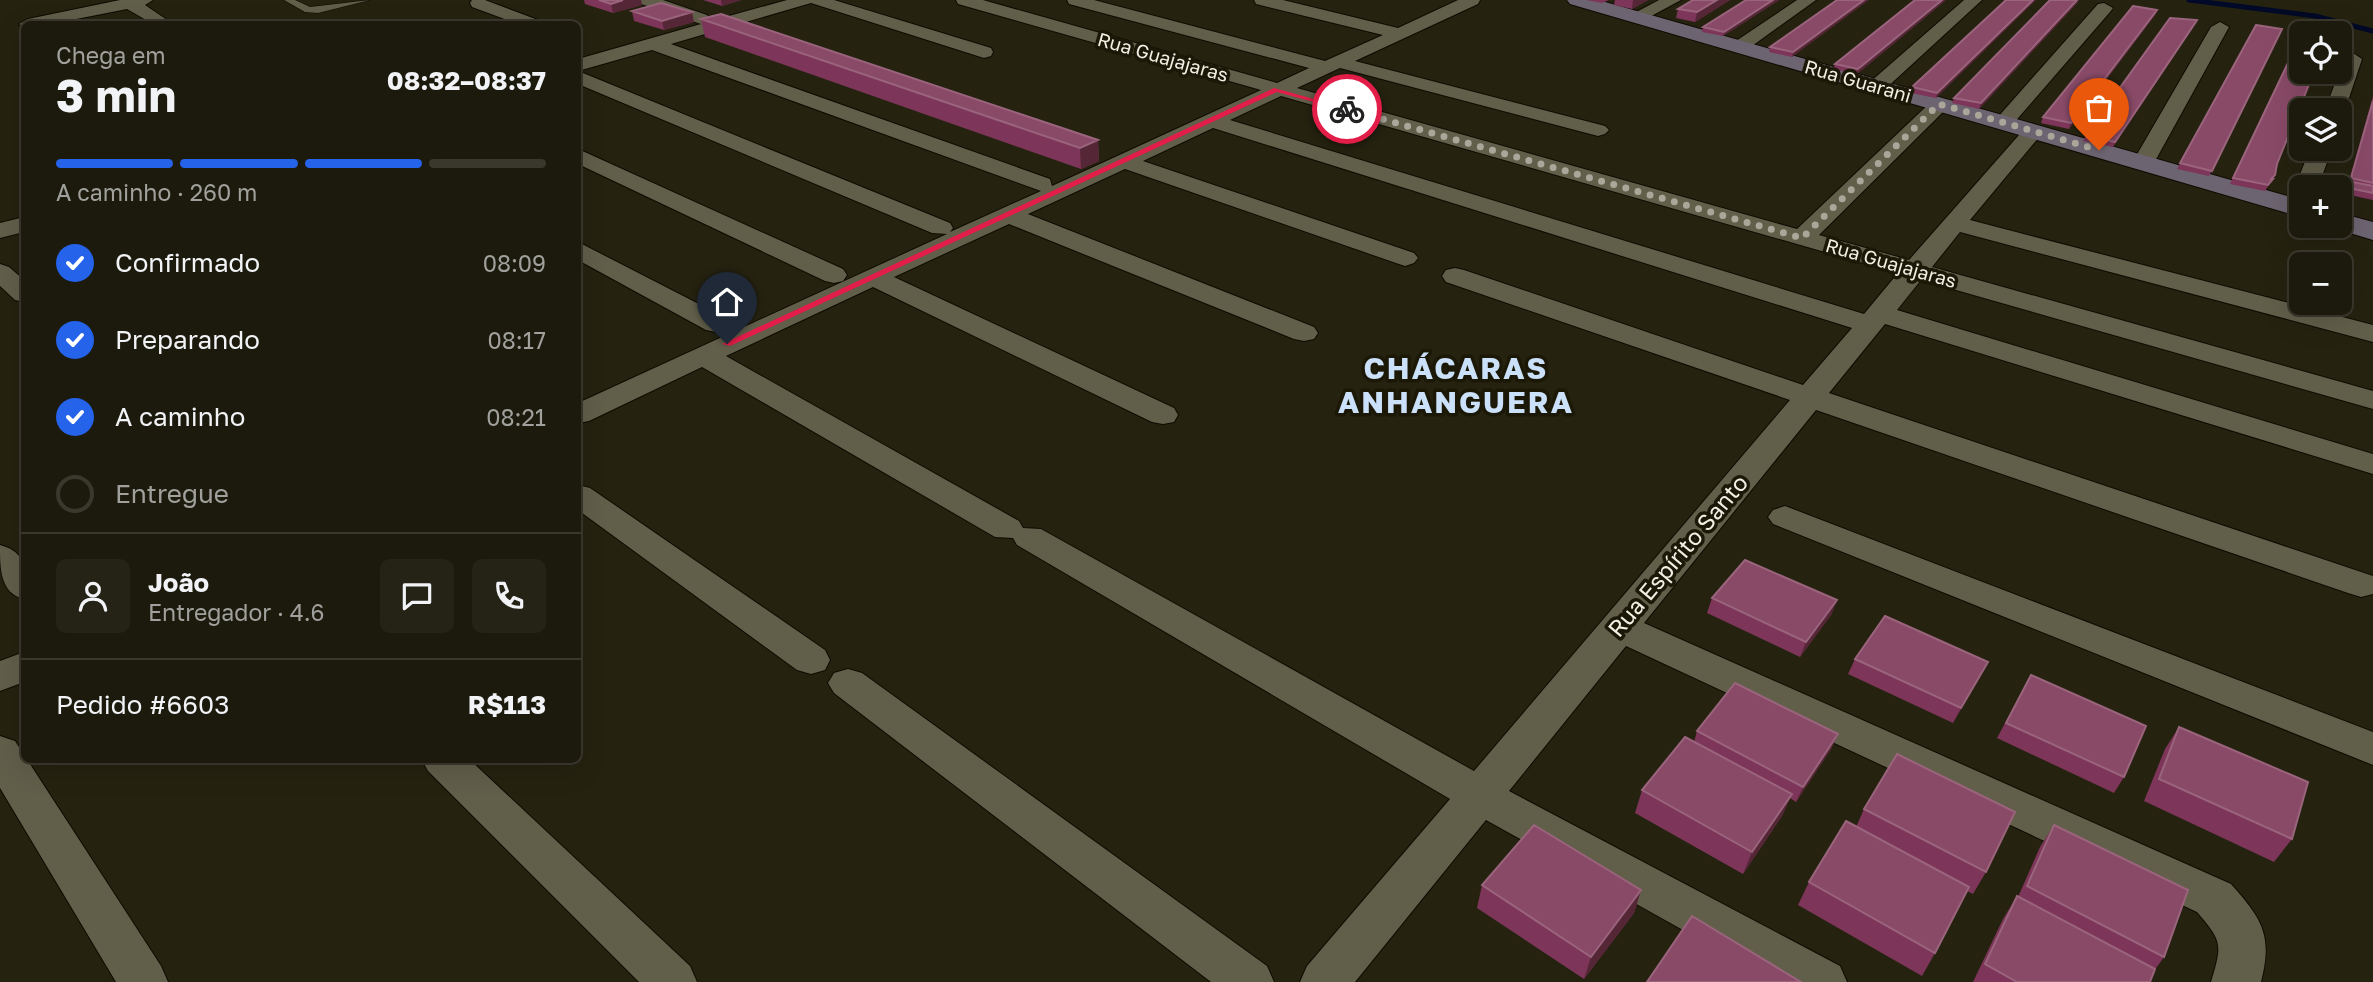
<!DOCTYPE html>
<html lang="pt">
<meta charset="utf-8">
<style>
:root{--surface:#1c1a0c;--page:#252315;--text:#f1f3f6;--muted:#a0a19d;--line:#3a382d;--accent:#2563eb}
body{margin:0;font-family:"Golos Text",sans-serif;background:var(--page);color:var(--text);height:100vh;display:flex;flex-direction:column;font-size:26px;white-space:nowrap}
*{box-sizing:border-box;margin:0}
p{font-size:23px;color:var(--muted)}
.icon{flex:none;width:38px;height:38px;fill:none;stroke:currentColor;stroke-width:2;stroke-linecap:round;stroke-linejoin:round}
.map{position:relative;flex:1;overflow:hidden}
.details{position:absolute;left:21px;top:21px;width:560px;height:742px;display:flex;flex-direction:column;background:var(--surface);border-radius:10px;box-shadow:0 7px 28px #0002,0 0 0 2px var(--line)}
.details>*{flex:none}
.tools{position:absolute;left:2289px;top:21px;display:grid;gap:14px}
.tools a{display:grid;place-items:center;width:63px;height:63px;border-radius:10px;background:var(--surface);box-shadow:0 7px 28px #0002,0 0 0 2px var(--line);font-size:35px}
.pin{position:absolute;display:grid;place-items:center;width:60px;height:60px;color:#fff;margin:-72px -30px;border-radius:50% 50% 50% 0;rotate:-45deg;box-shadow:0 0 7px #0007}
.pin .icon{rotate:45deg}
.courier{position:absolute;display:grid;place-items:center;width:70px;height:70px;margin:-35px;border:5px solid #e11d48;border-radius:50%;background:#fff;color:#222;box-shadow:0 2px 9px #0007}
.overview em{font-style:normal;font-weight:700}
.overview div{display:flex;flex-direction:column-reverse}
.overview{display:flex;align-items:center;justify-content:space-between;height:119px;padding:0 35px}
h1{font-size:46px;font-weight:700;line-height:52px}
.bar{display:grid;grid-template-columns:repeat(4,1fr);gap:10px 7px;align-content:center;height:84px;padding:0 35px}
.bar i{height:9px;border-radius:5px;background:var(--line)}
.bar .selected{background:var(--accent)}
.bar p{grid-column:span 4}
.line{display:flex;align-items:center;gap:18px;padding:0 35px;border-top:2px solid var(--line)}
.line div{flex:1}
.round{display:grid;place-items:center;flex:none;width:74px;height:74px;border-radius:10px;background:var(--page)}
ol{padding:0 35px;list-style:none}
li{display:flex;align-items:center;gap:21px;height:77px}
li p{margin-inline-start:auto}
li .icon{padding:7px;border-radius:50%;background:var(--accent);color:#fff;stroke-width:4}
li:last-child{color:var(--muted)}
li i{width:38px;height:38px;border:4px solid var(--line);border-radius:50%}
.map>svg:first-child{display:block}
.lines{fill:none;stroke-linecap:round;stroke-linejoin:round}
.stream{stroke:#000927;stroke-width:5}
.lane-casing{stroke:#0e0b00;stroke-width:1}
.street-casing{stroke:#0e0b00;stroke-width:2}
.secondary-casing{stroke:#0e0b00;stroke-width:2}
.lane{fill:#615e4a;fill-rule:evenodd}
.street{fill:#615e4a;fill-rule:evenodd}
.secondary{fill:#6d6471;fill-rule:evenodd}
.wall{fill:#7d3659}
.shaded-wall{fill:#542636}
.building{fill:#894a68;stroke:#9a647c;stroke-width:2}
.route{fill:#e11d48}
.done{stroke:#aaa79a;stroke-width:7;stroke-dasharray:0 12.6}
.labels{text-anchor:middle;stroke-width:7;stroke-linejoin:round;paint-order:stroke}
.far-street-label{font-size:19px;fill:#f2efe4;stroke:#1c1807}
.street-label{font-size:23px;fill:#f2efe4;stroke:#1c1807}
.district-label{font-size:30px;font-weight:bold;letter-spacing:2px;fill:#cbe1f9;stroke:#1c1807}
</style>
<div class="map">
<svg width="2373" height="982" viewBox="0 0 2373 982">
<rect width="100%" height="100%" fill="#252210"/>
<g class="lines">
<path class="stream" d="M2189,0L2315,16L2373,31"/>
<defs>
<path id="lane" d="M284,0H295L310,7L370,0L318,13L305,12Z"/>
<path id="street" d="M120,0H153L145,5L173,24H153L127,9L51,24H24V28L19,24L28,19Z
M472,0H485L538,20L541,24H518L472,7L470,3Z
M639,0H663L707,15L710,19L707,22L787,0H834L991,48L993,52L991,56L984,58L811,3L671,44L1050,179L1052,186L1261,90L958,4L956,0H983L1277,83L1309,68L1069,4L1067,0H1094L1325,61L1383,35L1256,4L1254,0H1283L1398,28L1458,0H1480L1478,4L1355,61L1605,126L1609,130L1605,134L1598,136L1340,68L1297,88L1797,229L1932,101H1946L1949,105L1946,109L1819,235L1909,260L2026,127H2040L2044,131L1970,220L2373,325V342L1960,232L1932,267L2373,391V409L1921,280L1897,310L2373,454V474L1885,324L1829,393L2373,576V594L2361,597L2348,593L1816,410L1644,623L2231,884C2262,919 2273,935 2261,982H2211C2222,945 2223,942 2197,912L1626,646L1509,791L1840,966L1847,982H1776L1486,820L1355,982H1300L1307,966L1450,799L1017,545L1013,538L995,537L702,367L589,421L578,423V403L947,234L932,233L578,84V71L950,223L953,228L950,232L1041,191L652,50L578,71V59L701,24L641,4ZM1281,96L1898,273L1864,314L1230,120ZM1213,128L1852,328L1803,385L1464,270L1455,268L1446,270L1442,276L1446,282L1790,400L1474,771L1041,529L1023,528L1019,521L726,356L873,287L1152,422L1163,424L1174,422L1178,415L1174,408L894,277L1009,224L1294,339L1304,341L1314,339L1318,333L1314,327L1028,214L1125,169L1396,263L1405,266L1414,263L1418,258L1414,253L1143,161Z
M1659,0H1681L1642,21H1630L1627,17Z
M1797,0H1816L1745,51H1733L1730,47L1733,43Z
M1964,0H1982L1883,91H1869L1866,87L1869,83Z
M2104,3L2113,8L2110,12L2012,125L2001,128L1994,126L1991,122L1994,118L1998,117L2098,4Z
M2220,22L2229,27L2154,163L2151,168H2135L2132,163L2211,27Z
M2353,53L2362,59L2345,110L2340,115V110H2325L2344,59Z
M578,149L843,269L847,275L843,281L834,283L825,281L578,164Z
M2310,149H2332L2318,187H2301V192L2295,187Z
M24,217V232L0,238V223Z
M578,242L726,318L730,324L726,330L716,332L706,330L578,260Z
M0,264L9,267L24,280V302L15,300L0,286Z
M578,485L590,488L825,650L830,660L825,670L811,674L797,670L578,510Z
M1785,506L2373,732V765L1773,524L1768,517L1773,510Z
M0,545C30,553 24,573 24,599C0,593 0,569 0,545Z
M24,652V682L0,691V661Z
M848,669L862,673L1267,966L1274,982H1211L834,693L828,683L834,673Z
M0,736L15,741L161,966L168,982H116L0,788Z
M422,760H470L690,966L697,982H639L428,771Z"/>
<path id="secondary" d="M1567,0H1598L2301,200V217L1570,4Z
M2340,213L2373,222V240L2330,227L2340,226Z"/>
</defs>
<use href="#lane" class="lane-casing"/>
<use href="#street" class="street-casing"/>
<use href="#secondary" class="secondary-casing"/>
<use href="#lane" class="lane"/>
<use href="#street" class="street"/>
<use href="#secondary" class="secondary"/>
</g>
<path class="wall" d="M584,0H641L642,5L613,13L585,4Z
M703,0H741L722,6Z
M1586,0H1609L1602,3Z
M1615,0H1648L1632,9L1614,5Z
M1693,0H1730L1695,22L1676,18L1678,9Z
M1746,0H1779L1723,36L1702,32L1703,27Z
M1837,0L1792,57L1769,52L1770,47Z
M1946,0L1857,74L1833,69L1835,64Z
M2006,0L1936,98L1910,93L1912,87Z
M2078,2L1979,109L1952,103L1954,98Z
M2157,10L2155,15L2069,129L2041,123L2043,117Z
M632,11L694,22L664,30L634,21Z
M701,19L1098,140L1099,161L1081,169L705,37Z
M2197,20L2113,147L2083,141L2086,135Z
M2256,25L2232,130L2209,176L2177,169Z
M2297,44L2275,175L2265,191L2230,184Z
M2373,96V200L2345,194L2346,191L2340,189V187H2338L2342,180L2349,181Z
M1712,598L1837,600L1831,615L1800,657L1707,613Z
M1855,659L1988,662L1953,723L1848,674Z
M2031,675L2124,777L2114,793L1997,738Z
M2179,727L2292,839L2274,862L2144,801L2165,749Z
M1697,731L1838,734L1831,749L1796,802L1790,798L1782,816L1743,874L1635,813L1642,790L1694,742Z
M1864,809L1986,872L1973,894L1967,891L1935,953L1922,976L1798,905L1809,882L1856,827Z
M2054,825L2164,957L2154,971L2150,982H1973L2003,919L2017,896L2018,897L2040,847Z
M1482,885L1641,890L1634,913L1584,979L1477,908Z"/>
<path class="shaded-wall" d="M623,0H641L642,5L613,13L611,4Z
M721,0H741L722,6Z
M1633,0H1648L1632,9Z
M1717,0H1730L1695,22L1697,12Z
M1773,0H1779L1723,36L1724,32Z
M1864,0H1869L1792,57L1793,52Z
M1942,0H1946L1857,74L1858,69Z
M2033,0H2036L1936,98L1937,93Z
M2077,0H2079L2078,2L1979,109L1981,103Z
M2157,10L2155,15L2069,129L2071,123Z
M692,12L694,22L664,30L662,21Z
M2197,20L2195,25L2113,147L2115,142Z
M1098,140L1099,161L1081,169L1080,148Z
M1837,600L1831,615L1800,657L1806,642Z
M1988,662L1980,677L1953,723L1961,708Z
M1838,734L1831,749L1796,802L1803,787Z
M1792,794L1782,816L1743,874L1752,852Z
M1641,890L1634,913L1584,979L1591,957Z"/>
<path class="building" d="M599,0H623L611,4Z
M1693,0H1717L1697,12L1678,9Z
M1746,0H1773L1724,32L1703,27Z
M1837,0H1864L1793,52L1770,47Z
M1915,0H1942L1858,69L1835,64Z
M2006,0H2033L1937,93L1912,87Z
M2050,0H2077L1981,103L1954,98Z
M661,3L692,12L662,21L632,11Z
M2133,6L2157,10L2071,123L2043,117Z
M721,14L1098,140L1080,148L701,19Z
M2170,18L2197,20L2115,142L2086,135Z
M2256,25L2282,29L2212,171L2180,163Z
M2297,44H2301V72H2314L2277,164L2275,175L2271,179H2273L2268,185L2233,178Z
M2373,101V183L2351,178Z
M2342,180L2373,186V193L2349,188L2350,185L2342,183Z
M1745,560L1837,600L1806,642L1712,598Z
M1885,616L1988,662L1961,708L1855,659Z
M2031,675L2146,726L2124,777L2006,723Z
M1735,683L1838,734L1803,787L1697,731Z
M2179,727L2308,782L2292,839L2159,779Z
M1685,737L1792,794L1752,852L1642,790Z
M1897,754L2015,812L1986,872L1864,809Z
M1846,821L1969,887L1935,953L1809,882Z
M1534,825L1641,890L1591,957L1482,885Z
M2054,825L2188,890L2164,957L2027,886Z
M2017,896L2155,969L2150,982H2017L1985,964Z
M1692,916L1801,982H1647Z"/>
<path class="route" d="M1274,88L1350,109L1347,111L1277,92L730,346L722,344Z"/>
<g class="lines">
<path class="done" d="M1347,109L1802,238L1939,104L2099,150"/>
</g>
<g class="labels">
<g class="far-street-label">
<text transform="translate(1163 57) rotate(16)" y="7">Rua Guajajaras</text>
<text transform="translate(1858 81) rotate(16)" y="7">Rua Guarani</text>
<text transform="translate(1891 263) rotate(16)" y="7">Rua Guajajaras</text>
</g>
<g class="street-label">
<text transform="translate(1678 556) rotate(-50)" y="8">Rua Espírito Santo</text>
</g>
<g class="district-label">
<text x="1456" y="379">CHÁCARAS<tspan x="1456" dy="34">ANHANGUERA</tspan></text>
</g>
</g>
</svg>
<div class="tools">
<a><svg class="icon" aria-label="locate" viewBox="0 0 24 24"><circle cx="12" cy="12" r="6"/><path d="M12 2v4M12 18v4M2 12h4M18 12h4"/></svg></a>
<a><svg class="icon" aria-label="layers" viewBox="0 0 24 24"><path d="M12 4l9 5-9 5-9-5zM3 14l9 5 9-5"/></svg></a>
<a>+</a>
<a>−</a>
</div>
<div class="pin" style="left:2099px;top:150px;background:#ea580c"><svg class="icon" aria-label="bag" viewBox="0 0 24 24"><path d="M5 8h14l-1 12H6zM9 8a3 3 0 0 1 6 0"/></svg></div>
<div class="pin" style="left:727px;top:344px;background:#1f2937"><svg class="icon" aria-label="home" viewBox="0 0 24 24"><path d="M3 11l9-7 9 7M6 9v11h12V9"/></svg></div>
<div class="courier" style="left:1347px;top:109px"><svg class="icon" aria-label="bike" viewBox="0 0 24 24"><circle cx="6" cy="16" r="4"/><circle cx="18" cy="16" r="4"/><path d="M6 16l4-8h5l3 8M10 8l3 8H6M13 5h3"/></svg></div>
<section class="details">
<div class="overview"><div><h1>3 min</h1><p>Chega em</p></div><em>08:32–08:37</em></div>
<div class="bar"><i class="selected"></i><i class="selected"></i><i class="selected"></i><i></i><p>A caminho · 260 m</p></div>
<ol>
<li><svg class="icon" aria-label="check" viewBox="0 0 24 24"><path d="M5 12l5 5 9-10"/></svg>Confirmado<p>08:09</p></li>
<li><svg class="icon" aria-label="check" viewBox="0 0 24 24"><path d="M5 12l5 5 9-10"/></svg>Preparando<p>08:17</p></li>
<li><svg class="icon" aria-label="check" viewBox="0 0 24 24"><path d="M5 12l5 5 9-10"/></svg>A caminho<p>08:21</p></li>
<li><i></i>Entregue</li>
</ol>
<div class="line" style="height:126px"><a class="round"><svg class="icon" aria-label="person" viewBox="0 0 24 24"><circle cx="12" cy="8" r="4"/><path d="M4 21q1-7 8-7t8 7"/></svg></a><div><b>João</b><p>Entregador · 4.6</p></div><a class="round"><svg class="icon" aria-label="chat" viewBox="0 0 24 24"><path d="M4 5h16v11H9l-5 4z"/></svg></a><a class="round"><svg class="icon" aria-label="phone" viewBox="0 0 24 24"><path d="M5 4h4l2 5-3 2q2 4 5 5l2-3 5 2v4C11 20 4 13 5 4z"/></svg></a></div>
<div class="line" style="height:91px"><div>Pedido #6603</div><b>R$113</b></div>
</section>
</div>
